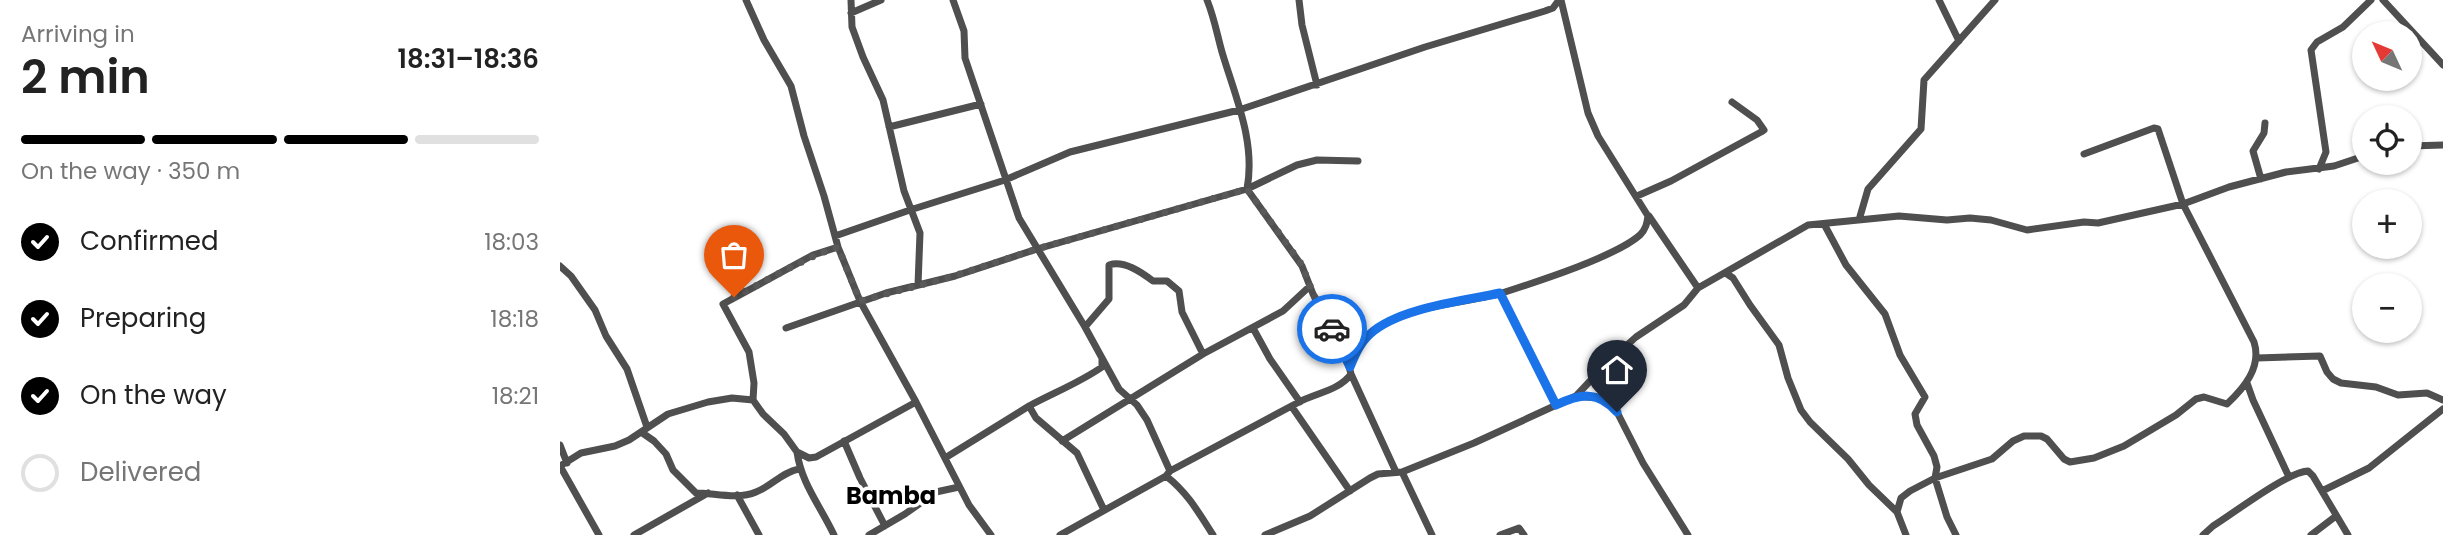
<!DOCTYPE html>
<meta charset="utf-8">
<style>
:root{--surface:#fff;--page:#f6f6f6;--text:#222;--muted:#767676;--line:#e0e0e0;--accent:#000}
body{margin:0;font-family:Poppins,sans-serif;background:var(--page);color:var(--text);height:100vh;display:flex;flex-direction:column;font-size:26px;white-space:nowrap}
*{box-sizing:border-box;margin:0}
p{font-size:23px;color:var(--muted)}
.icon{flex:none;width:38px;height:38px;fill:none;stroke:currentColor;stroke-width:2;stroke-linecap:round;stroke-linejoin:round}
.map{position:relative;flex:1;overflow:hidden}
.sheet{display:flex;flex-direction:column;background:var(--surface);width:560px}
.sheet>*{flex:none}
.needle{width:46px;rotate:314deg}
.fabs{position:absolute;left:1792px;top:21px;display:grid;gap:14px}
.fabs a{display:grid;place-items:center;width:70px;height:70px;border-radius:50%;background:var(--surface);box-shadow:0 2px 5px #0004;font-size:35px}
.pin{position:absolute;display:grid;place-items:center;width:60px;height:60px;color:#fff;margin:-72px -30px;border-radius:50% 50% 50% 0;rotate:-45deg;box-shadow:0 0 7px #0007}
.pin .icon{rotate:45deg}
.courier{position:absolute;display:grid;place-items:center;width:70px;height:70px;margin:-35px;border:5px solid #1a73e8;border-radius:50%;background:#fff;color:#222;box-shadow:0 2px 9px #0007}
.summary em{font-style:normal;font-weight:600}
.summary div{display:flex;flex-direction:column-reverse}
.summary{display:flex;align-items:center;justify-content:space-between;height:119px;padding:0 21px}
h1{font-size:46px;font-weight:600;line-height:52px}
.bar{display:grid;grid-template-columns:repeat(4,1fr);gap:10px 7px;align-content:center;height:84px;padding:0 21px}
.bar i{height:9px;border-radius:5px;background:var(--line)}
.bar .selected{background:var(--accent)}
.bar p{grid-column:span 4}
ol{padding:0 21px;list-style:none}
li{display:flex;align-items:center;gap:21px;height:77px}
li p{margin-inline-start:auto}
li .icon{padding:7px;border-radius:50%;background:var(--accent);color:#fff;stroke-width:4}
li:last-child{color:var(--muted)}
li i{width:38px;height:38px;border:4px solid var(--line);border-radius:50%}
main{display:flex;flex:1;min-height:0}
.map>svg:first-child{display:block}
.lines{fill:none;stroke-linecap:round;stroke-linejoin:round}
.street{stroke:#4f4f4f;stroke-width:7}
.done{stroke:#595959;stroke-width:7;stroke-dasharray:0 12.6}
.route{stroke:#1a73e8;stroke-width:9}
.labels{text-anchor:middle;stroke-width:7;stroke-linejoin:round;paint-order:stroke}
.quarter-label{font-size:24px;font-weight:bold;fill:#000;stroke:#fff}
</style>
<main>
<section class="sheet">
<div class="summary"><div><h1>2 min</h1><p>Arriving in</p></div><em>18:31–18:36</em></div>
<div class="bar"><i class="selected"></i><i class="selected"></i><i class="selected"></i><i></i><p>On the way · 350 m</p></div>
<ol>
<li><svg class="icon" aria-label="check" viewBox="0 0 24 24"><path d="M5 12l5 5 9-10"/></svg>Confirmed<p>18:03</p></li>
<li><svg class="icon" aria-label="check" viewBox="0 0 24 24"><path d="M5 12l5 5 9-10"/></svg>Preparing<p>18:18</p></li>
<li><svg class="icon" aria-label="check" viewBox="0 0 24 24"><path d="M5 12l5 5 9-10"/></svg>On the way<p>18:21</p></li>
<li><i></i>Delivered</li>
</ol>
</section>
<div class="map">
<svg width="1883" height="535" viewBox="0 0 1883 535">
<rect width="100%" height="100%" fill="#fff"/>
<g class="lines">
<path class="street" d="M186,0L204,40L231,86L244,136L264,196L278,247L300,301L356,402L409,505L431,535
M291,0L292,27L303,57L323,100L344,191L360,233L358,285
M393,0L404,31L405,58L459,218L525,327L559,389L577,405L587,420L610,471
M739,0L742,25L757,85
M1379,0L1399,41
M1823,0L1883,65
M291,13L321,0
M329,127L421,104
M1850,146L1883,145
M1759,169L1766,152L1751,50L1757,42L1783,27L1811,0
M1701,179L1693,151L1704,133L1705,123
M1077,196L1111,181L1201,132L1204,130L1197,120L1172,102
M1089,216L1138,288
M1299,220L1308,189L1361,129L1364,80L1435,0
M1264,224L1286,265L1325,314L1340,355L1365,397L1355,414L1357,425L1374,456L1377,467L1375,478L1387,517L1396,535
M275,236L350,210L445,180L510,152L679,110L865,47L985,11L993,8L999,0
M0,266L11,276L35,310L46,336L67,369L87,427
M1167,274L1173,278L1190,305L1219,345L1228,378L1241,410L1250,422L1288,459L1309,485L1337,512
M940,293L996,405
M525,327L549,299V265C564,260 581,272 593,281H607L619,291L622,312L643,354
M226,328L326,293L395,276L477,249L687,189L737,165L757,160L798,161
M693,328L710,359L740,402
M1697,358L1760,356L1767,372L1773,379L1781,383L1816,387L1838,395L1867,393L1883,400
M790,367C796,353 802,340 814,331C850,304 900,305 942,293C976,282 1055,257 1080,235C1086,229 1087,223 1088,216L1038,136L1028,113L1001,0
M791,374L836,472
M1687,383L1693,400L1729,477
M1016,396L1037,398L1050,404L1057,412L1083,463L1128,535
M193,400L194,383L189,352L163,304L253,255L278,247
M469,406C493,393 521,382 542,367V358
M732,407L790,491
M81,432L94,441L106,454L113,470L136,493C154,493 178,500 196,492C212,486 222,472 239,469
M284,441L300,478L325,526
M502,441L643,354L723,311L750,286
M0,445L7,463
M237,452C241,483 261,507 274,535
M385,458L469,406L476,418L517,453L544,510
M0,466L21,453L55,446L69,440L108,414L148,402L172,398L193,400L203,414L224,434L237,452L249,458L256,457L356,402
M0,466L39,535
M842,472L872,535
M606,476L610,471C653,448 696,425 739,402C756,393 780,390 791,374L785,351L753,294L742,266L687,189C696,142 675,96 662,52C657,34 654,17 647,0
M1762,491L1809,468L1883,409
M177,495L199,535
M74,535L148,493
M309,535L345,514L376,492L399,487
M500,535L606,476C627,492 639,513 653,535
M705,535L750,516L810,478L818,474L842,472L914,443L1016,396L1048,362L1076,337L1124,305L1138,288L1248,225L1339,216L1387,220L1410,218L1431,220L1467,230L1524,222L1538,223L1623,204L1669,187L1726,172L1774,166L1804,156
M940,535L959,528L964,535
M1346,535L1337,512L1341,498L1350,491L1375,478L1432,459L1453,441L1464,436H1481L1487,439L1504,459L1510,462L1534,458L1564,446L1616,415L1636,399L1644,397L1667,404C1684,388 1702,367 1694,342L1623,204L1598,129L1594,128L1524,154
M1643,535L1653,526C1674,513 1727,472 1748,471L1753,476L1788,535
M1751,535L1776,516"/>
</g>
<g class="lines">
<path class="done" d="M174,297C209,280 241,259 278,247L300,301L394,276L477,249L687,189L742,265L753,294L772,329"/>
<path class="route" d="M772,329L790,367C795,355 800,343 810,334C838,308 903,301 940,293L996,405C1020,394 1037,390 1057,412"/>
</g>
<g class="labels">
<g class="quarter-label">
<text x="331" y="504">Bamba</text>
</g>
</g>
</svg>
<div class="fabs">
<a><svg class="needle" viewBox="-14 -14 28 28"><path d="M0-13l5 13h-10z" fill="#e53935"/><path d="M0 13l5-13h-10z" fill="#767676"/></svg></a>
<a><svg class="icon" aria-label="locate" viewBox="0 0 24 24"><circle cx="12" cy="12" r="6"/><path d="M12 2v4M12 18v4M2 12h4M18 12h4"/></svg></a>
<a>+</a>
<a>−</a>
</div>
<div class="pin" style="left:174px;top:297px;background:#ea580c"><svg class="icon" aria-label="bag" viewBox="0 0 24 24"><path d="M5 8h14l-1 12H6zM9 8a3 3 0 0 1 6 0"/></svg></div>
<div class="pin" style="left:1057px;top:412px;background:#1f2937"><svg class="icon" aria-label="home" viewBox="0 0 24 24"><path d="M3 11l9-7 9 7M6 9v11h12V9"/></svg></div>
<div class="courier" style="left:772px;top:329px"><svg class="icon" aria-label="car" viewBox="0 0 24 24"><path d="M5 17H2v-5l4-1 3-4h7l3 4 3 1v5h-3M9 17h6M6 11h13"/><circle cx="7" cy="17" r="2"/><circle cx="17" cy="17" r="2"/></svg></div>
</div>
</main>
